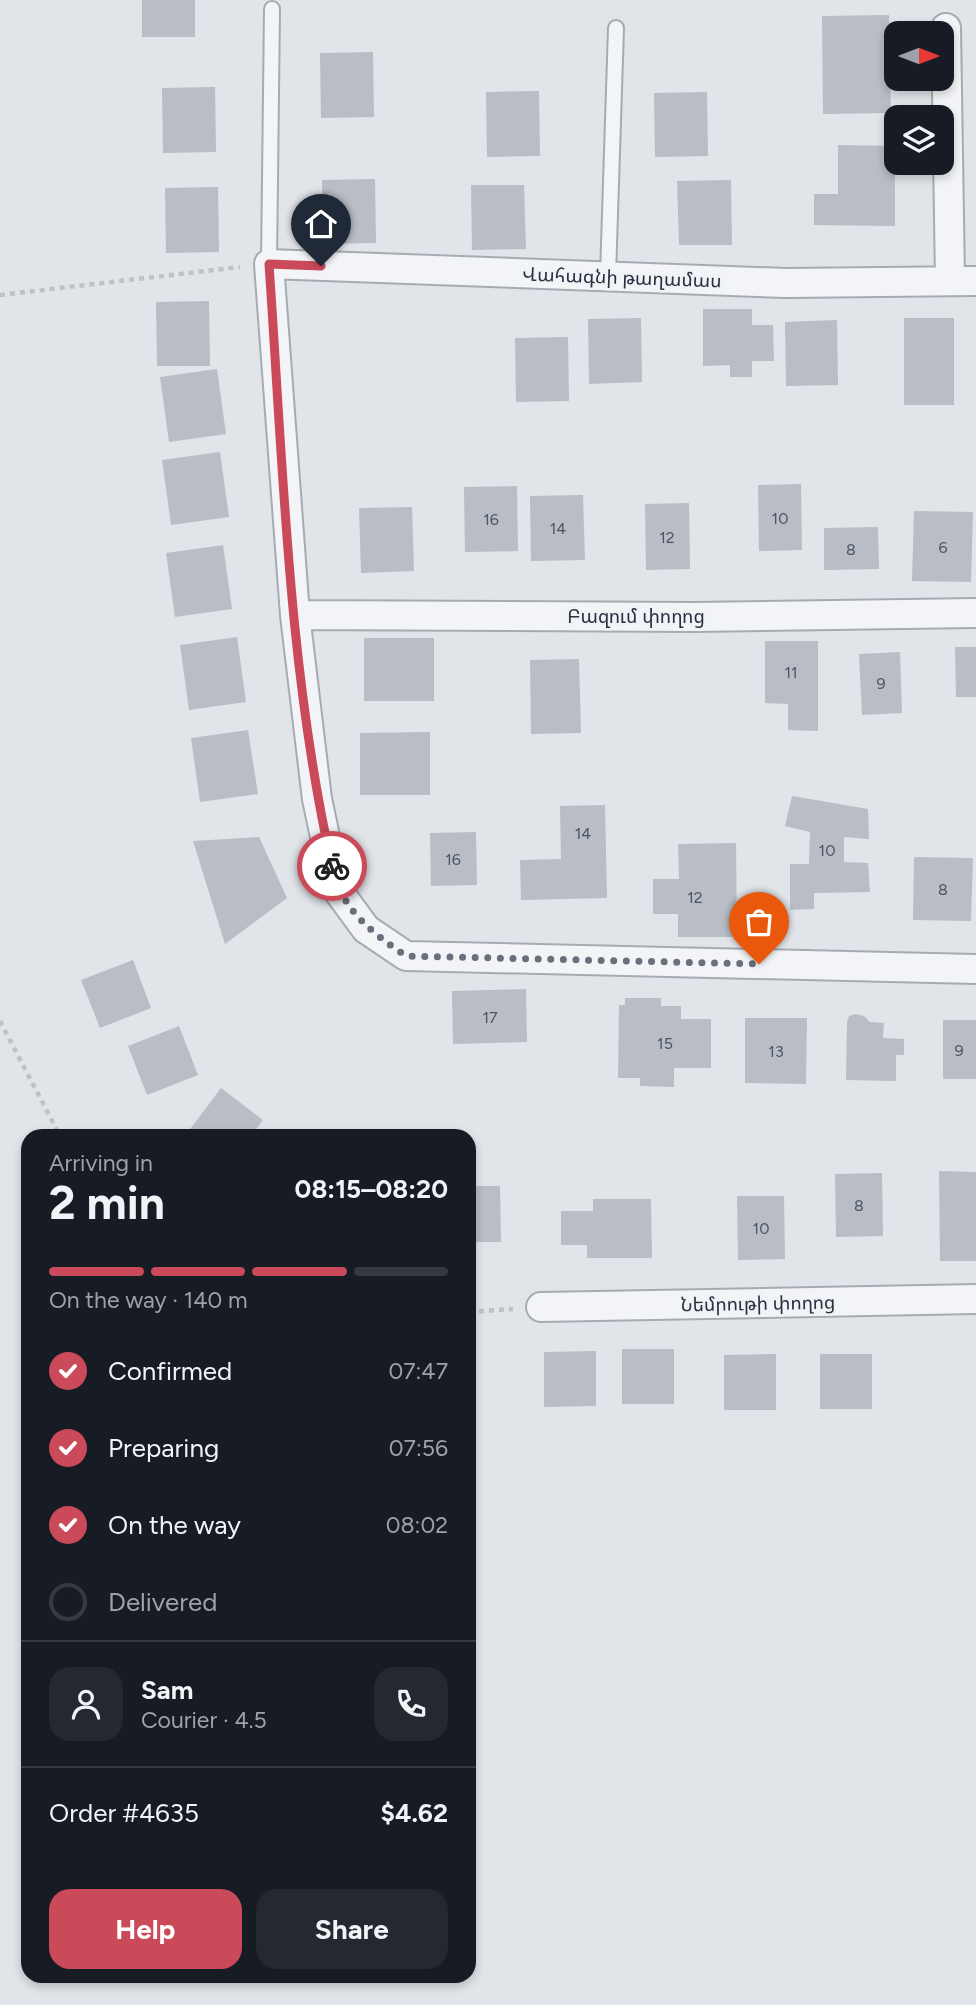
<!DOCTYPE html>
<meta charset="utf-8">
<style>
:root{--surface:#171b24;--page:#242831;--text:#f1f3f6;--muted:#9ea1a6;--line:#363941;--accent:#ca4a59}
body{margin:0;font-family:Figtree,"Noto Sans Armenian",sans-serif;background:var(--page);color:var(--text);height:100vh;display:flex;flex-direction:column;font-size:26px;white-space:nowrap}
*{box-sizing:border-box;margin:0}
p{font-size:23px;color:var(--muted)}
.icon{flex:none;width:38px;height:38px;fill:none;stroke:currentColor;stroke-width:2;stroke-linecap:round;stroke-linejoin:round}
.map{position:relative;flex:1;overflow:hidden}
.sheet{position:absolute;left:21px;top:1129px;width:455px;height:854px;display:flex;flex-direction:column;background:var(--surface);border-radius:21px;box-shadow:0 4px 10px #0003}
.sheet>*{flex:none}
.needle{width:46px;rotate:90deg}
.fabs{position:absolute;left:884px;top:21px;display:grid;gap:14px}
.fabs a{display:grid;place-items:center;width:70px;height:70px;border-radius:14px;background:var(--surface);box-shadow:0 4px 10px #0003;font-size:35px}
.pin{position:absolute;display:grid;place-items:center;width:60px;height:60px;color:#fff;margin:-72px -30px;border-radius:50% 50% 50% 0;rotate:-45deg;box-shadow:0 0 7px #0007}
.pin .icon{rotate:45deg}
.courier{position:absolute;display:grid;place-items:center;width:70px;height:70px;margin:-35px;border:5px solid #ca4a59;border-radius:50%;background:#fff;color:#222;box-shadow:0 2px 9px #0007}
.headline em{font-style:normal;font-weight:700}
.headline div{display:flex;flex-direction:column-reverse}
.headline{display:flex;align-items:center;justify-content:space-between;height:119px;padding:0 28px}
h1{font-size:46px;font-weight:700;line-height:52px}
.bar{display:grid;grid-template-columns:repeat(4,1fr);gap:10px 7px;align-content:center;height:84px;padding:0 28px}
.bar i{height:9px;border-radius:5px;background:var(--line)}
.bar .selected{background:var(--accent)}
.bar p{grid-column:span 4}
.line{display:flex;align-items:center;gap:18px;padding:0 28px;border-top:2px solid var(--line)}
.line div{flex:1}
.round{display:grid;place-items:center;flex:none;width:74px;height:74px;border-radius:21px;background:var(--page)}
ol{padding:0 28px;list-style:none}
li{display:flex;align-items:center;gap:21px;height:77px}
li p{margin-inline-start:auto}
li .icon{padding:7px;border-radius:50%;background:var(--accent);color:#fff;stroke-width:4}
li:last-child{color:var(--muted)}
li i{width:38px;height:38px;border:4px solid var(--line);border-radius:50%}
.button{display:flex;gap:14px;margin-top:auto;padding:14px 28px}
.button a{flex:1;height:80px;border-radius:21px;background:var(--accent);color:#fff;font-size:28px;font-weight:700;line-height:80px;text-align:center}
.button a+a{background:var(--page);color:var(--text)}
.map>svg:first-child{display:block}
.building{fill:#b8bdc6}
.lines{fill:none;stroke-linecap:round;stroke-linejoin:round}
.lane-casing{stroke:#a6abb3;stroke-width:18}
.street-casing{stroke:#a6abb3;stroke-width:32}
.path{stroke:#bec1c7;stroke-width:4.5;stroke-dasharray:5 5;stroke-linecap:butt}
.lane{stroke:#f3f4f7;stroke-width:14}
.street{stroke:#f3f4f7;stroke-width:28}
.done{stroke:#69707b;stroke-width:7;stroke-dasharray:0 12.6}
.route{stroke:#ca4a59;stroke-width:9}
.labels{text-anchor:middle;stroke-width:5;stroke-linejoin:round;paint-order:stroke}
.number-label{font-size:16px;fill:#4d5462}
.street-label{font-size:19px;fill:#293140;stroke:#f0f3f6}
</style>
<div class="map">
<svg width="976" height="2005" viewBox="0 0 976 2005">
<rect width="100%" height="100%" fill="#e1e4e9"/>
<path class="building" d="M142,0H195V37H142Z
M889,15L891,113L823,114L822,16Z
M373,52L374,117L321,118L320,53Z
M215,87L216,152L163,153L162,88Z
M539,91L540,156L487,157L486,92Z
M707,92L708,156L655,157L654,93Z
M838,145L895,146V226L814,225V194H838Z
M375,179L376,243L323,244L322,180Z
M731,180L732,245H679L677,181Z
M471,185H524L526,249L472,250Z
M218,187L219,252L166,253L165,188Z
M209,301L210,366H157L156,302Z
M703,309H752V325H773L774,361H752V377H730V365L703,366Z
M641,318L642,382L589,384L588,319Z
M904,318H954V405H904Z
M837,320L838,385L786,386L785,322Z
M568,337L569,401L516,402L515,338Z
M217,369L226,434L169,442L160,377Z
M220,452L229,517L171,525L162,460Z
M801,484L802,550L759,551L758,485Z
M517,486L518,551L465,552L464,487Z
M583,495L585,560L531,561L530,496Z
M689,503L690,569L646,570L645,504Z
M412,507L414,571L361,573L359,508Z
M914,511L973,512L971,582L912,581Z
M878,527L879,569L824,570V528Z
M223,545L232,609L175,617L166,553Z
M237,637L246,702L189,710L180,645Z
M364,638H434V701H364Z
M765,641H818V731L788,730V704L765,703Z
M955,647H976V697H956Z
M900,652L902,713L862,715L859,654Z
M579,659L581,733L531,734L530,660Z
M248,730L258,794L200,802L191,738Z
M430,732V795H360V733Z
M792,796L868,809L869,839L844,837V862L868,863L870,892L814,893V909L790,910V864H809L810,832L785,826Z
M605,805L607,898L521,900L520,860L561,859L560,806Z
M476,832L477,885L431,886L430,833Z
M259,837L287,898L225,944L193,841Z
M736,843L737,937H678V914H653V879H679L678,844Z
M914,857L973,858L971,921L913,920Z
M133,960L151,1008L100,1028L81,980Z
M526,989L527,1042L453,1044L452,991Z
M625,998H661V1006H681V1019H711V1068H674V1087L640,1086V1078H618L619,1005H625Z
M856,1014L864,1016L870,1022L884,1023L883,1038L904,1039V1055H896V1081L846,1080L847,1023L849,1016Z
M745,1018H807L806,1084L745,1083Z
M943,1020H976V1079H943Z
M179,1026L198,1075L147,1095L128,1046Z
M221,1088L263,1120L251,1136H193L188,1132Z
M939,1171L976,1172V1261H940Z
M882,1173L883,1236L836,1237L835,1174Z
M469,1186H500L501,1242H469Z
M737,1196H784L785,1259L738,1260Z
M593,1199H651L652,1258H587V1245H561V1211H593Z
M622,1349H674V1404H622Z
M596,1351V1406L544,1407V1352Z
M776,1354V1410H724V1355Z
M820,1354H872V1409H820Z"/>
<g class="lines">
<defs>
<path id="lane" d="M269,264L272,9
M608,276L616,28"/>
<path id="street" d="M946,28L950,281
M976,281L786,283L269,264L295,615L317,799L336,888L366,929L406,956L976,969
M295,615L695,617L976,613
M541,1307L976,1299"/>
</defs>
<use href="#lane" class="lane-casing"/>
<use href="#street" class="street-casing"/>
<path class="path" d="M0,295L240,267
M0,1021L60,1136
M469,1312L513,1309"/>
<use href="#lane" class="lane"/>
<use href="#street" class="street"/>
</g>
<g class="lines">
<path class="done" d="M332,866C341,909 371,932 406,956L759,964"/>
<path class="route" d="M321,266L269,264C283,464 288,670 332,866"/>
</g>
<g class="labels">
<g class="number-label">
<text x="780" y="524">10</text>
<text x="491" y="525">16</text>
<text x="558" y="534">14</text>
<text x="667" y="543">12</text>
<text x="943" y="553">6</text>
<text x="851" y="555">8</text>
<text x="791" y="678">11</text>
<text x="881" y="689">9</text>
<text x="583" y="839">14</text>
<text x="827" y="856">10</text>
<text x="453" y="865">16</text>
<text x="943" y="895">8</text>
<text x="695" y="903">12</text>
<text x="490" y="1023">17</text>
<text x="665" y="1049">15</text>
<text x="959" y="1056">9</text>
<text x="776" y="1057">13</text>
<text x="859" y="1211">8</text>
<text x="761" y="1234">10</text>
</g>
<g class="street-label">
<text transform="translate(622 277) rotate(2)" y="7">Վահագնի թաղամաս</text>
<text x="636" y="623">Բազում փողոց</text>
<text transform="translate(758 1303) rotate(-1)" y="7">Նեմրութի փողոց</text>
</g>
</g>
</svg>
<div class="fabs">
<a><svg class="needle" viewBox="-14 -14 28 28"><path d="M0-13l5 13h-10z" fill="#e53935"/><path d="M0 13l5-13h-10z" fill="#9ea1a6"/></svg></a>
<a><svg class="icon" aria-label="layers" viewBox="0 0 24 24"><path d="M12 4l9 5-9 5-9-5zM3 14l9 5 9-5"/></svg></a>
</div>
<div class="pin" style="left:759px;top:964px;background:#ea580c"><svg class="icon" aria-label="bag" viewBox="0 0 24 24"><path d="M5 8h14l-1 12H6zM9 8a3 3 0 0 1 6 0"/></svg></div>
<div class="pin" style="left:321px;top:266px;background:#1f2937"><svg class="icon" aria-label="home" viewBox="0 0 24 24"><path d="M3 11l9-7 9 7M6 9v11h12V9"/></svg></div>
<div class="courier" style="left:332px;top:866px"><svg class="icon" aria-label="bike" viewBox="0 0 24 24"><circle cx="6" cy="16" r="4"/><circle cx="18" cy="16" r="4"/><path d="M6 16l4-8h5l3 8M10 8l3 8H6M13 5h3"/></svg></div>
<section class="sheet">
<div class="headline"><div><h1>2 min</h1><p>Arriving in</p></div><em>08:15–08:20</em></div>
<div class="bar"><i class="selected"></i><i class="selected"></i><i class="selected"></i><i></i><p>On the way · 140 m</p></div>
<ol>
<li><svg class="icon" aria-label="check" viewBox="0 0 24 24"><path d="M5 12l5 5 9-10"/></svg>Confirmed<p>07:47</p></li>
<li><svg class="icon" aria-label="check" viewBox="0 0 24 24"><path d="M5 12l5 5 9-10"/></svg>Preparing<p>07:56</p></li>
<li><svg class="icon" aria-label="check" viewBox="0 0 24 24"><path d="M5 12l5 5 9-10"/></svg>On the way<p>08:02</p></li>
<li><i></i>Delivered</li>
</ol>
<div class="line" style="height:126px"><a class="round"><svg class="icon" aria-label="person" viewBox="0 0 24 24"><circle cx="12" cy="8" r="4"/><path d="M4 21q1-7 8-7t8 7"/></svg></a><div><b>Sam</b><p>Courier · 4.5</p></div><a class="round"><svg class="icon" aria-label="phone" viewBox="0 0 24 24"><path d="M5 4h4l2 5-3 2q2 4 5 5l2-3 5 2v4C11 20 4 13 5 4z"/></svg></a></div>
<div class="line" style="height:91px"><div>Order #4635</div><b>$4.62</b></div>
<div class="button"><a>Help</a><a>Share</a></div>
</section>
</div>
